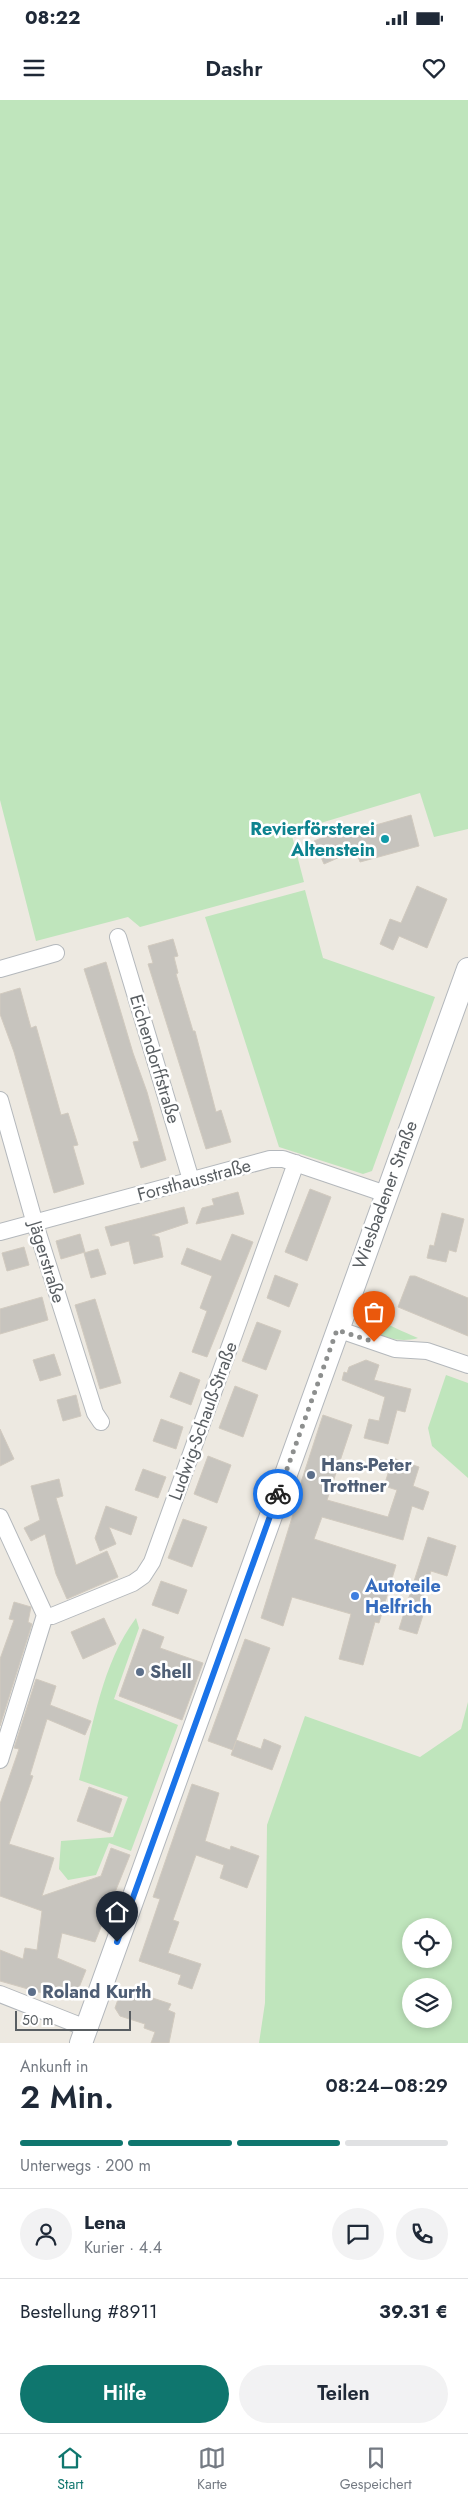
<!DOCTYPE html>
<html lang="de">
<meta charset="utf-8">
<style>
:root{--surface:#fff;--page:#f2f2f3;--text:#1f2937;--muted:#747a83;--line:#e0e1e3;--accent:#0f766e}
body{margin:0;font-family:Jost,sans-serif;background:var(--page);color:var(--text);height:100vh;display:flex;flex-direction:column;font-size:19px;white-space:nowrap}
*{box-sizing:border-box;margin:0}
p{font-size:16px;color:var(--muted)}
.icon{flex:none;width:28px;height:28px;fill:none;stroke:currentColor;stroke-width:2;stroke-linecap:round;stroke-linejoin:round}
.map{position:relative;height:1943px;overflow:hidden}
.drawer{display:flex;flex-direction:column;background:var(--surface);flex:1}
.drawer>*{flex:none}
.buttons{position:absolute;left:402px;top:1818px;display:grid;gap:10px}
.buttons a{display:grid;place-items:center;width:50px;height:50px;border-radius:50%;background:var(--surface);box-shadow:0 2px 8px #0003;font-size:25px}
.scale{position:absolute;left:15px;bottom:12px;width:116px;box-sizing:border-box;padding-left:5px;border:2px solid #595e62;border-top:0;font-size:14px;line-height:18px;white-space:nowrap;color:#595e62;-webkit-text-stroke:4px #fff;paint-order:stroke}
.pin{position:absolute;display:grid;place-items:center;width:42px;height:42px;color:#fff;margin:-51px -21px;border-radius:50% 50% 50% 0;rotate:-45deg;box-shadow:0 0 5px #0007}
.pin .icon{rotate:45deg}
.courier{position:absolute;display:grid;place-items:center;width:50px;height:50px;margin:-25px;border:4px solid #1a73e8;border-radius:50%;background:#fff;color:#222;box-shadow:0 1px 6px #0007}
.head em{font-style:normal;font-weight:600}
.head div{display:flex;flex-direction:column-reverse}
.head{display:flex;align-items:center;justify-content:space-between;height:85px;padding:0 20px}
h1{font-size:32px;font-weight:600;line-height:38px}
.bar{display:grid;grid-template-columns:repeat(4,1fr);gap:8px 5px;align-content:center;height:60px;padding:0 20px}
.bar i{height:6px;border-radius:4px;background:var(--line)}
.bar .on{background:var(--accent)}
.bar p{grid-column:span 4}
.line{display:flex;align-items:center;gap:12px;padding:0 20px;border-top:1px solid var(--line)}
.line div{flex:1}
.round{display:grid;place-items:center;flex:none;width:52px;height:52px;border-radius:26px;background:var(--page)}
.cta{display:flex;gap:10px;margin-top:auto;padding:10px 20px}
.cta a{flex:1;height:58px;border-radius:30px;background:var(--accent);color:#fff;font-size:20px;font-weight:600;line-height:58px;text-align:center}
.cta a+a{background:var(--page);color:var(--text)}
.status{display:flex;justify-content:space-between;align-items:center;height:35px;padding:0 25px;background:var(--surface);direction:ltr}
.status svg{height:14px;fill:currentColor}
header{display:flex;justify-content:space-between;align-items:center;height:65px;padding:0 20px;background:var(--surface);font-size:22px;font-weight:600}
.tabs{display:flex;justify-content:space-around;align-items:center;height:70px;border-top:1px solid var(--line);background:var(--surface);font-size:14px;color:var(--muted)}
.tabs a{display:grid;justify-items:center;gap:2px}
.tabs .on{color:var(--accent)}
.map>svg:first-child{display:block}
.green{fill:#bfe5bc;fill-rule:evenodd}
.building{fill:#c7c4be;stroke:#d1cabf}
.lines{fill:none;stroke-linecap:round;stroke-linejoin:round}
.street-casing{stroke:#b4b8bc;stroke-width:18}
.secondary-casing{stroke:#b3b7bc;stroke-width:24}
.street{stroke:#fff;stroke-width:16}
.secondary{stroke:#fff;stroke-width:22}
.done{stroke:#8d8f8e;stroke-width:5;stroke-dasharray:0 9}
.route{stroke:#1a73e8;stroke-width:6}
.culture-dot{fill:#0f9aa8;stroke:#fff;stroke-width:2}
.service-dot{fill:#5c6f8a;stroke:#fff;stroke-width:2}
.shop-dot{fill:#3f7fe0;stroke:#fff;stroke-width:2}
.labels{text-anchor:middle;stroke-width:5;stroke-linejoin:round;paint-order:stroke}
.culture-label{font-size:18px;font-weight:bold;fill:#0d838f;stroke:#fff;text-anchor:end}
.street-label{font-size:18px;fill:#595e62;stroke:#fff}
.service-label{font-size:18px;font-weight:bold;fill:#4e5e75;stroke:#fff;text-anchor:start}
.shop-label{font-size:18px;font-weight:bold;fill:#366cbe;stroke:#fff;text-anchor:start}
</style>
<div class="status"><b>08:22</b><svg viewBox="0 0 49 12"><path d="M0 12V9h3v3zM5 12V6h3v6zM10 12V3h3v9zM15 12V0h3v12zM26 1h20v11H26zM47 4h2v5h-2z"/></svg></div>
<header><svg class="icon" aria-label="menu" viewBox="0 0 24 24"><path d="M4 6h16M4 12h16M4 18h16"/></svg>Dashr<svg class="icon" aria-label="heart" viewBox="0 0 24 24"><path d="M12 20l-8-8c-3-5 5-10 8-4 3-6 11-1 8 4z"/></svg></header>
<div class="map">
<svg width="468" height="1943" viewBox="0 0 468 1943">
<rect width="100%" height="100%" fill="#ede9e1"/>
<path class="green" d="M0,0H468V729L434,737L420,693L291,732L304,782L140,827L128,817L36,841L0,700Z
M305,790L323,858L435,897L372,1071L363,1074L279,1047L205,817Z
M362,1191C373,1222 389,1225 418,1238C395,1245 364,1233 355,1211Z
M446,1275L468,1283V1378L432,1346L428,1328Z
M136,1518L139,1528L114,1599L178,1625L131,1751L109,1743L96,1775L68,1780L59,1769L61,1741L113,1737L128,1697L79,1680C93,1626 102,1563 136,1518Z
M468,1602V1943H259L265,1903L267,1725L305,1616L420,1657L461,1629ZM411,1826H444V1859H411ZM411,1886H444V1919H411Z"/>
<path class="building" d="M411,715L419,746L360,762L356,750L324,764L314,741L329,735L330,738Z
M417,786L447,799L427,848L399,836L393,850L380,844L390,819L401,823Z
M173,839L178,856L174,857L178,873L176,874L193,931H195L216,1012L221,1010L231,1042L206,1049L148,864L153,863L148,846Z
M106,862L133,953L147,992L166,1060L141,1068L133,1042L139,1041L84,869Z
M20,888L31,928L36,926L61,1015L68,1013L78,1045L73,1046L84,1084L54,1093L14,952L0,914V894Z
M310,1089L331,1097L307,1161L285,1152Z
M238,1092L244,1114L196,1124L202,1108L214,1105L212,1099Z
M184,1107L188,1123L152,1135L159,1137L163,1157L134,1164L129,1141L111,1146L105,1127Z
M442,1113L464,1119L456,1152L449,1150L446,1162L427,1158L430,1145L434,1146Z
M80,1134L85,1152L61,1159L56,1141Z
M232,1134L253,1142L207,1257L192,1252L207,1211L200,1208L212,1176L181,1164L187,1148L221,1161Z
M24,1147L29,1165L7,1171L2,1153Z
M98,1149L106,1174L91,1178L84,1153Z
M275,1175L298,1184L289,1207L267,1198Z
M410,1176H415L468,1198V1236L398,1207Z
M42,1197L48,1220L0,1234V1209Z
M95,1199L121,1283L100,1289L75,1205Z
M257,1222L281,1231L266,1270L242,1261Z
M54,1254L61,1275L40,1281L33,1260Z
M366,1260L379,1265L374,1280L411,1289L405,1312L397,1310L388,1344L364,1338L369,1319L379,1321L385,1297L342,1280L344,1272L347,1273L349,1267Z
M180,1272L200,1280L191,1305L170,1297Z
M235,1286L258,1295L243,1337L219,1328Z
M76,1295L81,1316L63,1321L57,1300Z
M323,1315L352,1325L327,1400L388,1417L397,1390L384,1386L393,1358L419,1367L413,1386L429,1392L423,1410L412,1406L403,1440L322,1417L314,1439L396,1465L379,1523L375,1522L363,1565L339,1559L351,1514L292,1497L283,1526L261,1518L295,1408L293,1407Z
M161,1319L183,1327L176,1349L153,1341Z
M0,1329L14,1359L0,1366Z
M208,1356L231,1365L217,1403L194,1394Z
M143,1369L166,1377L158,1398L135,1390Z
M59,1379L63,1396L56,1398L76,1465L107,1451L118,1477L67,1499L56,1474L45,1434L31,1441L24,1428L40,1420L31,1386Z
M106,1406L137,1417L131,1435L109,1427L116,1444L100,1451L95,1438Z
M183,1419L207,1427L192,1467L168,1458Z
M428,1437L456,1446L447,1476L431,1471L419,1510L424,1512L417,1534L399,1529Z
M161,1481L187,1490L178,1514L152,1505Z
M14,1502L31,1507L28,1522L32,1524L0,1626V1559L14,1520L9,1519Z
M104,1518L116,1544L83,1559L71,1532Z
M143,1529L164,1537L160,1548L203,1563L182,1620L119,1596Z
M245,1539L270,1548L236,1640L261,1649L264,1639L281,1646L272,1670L231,1655L236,1641L233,1650L208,1641Z
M36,1579L56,1586L50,1605L91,1621L85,1635L47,1619L30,1675L33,1676L9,1744L54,1758L42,1796L101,1776L111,1748L130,1755L95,1842L62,1833L57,1858L86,1870L74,1900L50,1890L49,1895L0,1881V1850L23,1859L25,1848L37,1850L42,1811L0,1796V1704L19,1649L14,1648Z
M192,1684L219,1693L205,1741L230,1750L231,1746L259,1756L247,1788L220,1778L224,1765L196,1755L173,1820L179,1822L168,1853L201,1864L192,1889L178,1884L181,1875L139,1861L160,1799L153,1797Z
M89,1687L122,1699L110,1733L77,1721Z
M122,1888L171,1904L168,1910L175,1913L169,1943H151L155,1932L144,1928L145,1924L120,1916L115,1908Z"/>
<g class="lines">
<defs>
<path id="street" d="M118,837L191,1080
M0,869L56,853
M0,1000L35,1124L95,1313L101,1322
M0,1132L270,1059H283L386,1094
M337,1229L395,1249L427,1251L468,1265
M0,1417L45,1515L0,1660
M45,1515L52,1516L133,1483L143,1476L152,1462L296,1063
M0,1894L86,1928"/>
<path id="secondary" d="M81,1943L468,869"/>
</defs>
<use href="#street" class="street-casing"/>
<use href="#secondary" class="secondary-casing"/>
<use href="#street" class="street"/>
<use href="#secondary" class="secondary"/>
</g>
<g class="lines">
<path class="done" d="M278,1394L337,1230L374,1242"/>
<path class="route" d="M117,1842L278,1394"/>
</g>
<circle class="culture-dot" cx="385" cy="739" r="5"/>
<g class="service-dot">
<circle cx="311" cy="1375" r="5"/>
<circle cx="140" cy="1572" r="5"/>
<circle cx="32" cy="1892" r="5"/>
</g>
<circle class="shop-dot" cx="355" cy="1496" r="5"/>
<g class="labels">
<g class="culture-label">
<text x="375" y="735">Revierförsterei<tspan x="375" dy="21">Altenstein</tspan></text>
</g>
<g class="street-label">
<text transform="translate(155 959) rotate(73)" y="6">Eichendorffstraße</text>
<text transform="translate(194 1080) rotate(-15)" y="6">Forsthausstraße</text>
<text transform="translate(385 1095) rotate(-70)" y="6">Wiesbadener Straße</text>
<text transform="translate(47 1162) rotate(73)" y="6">Jägerstraße</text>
<text transform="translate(203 1321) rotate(-70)" y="6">Ludwig-Schauß-Straße</text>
</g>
<g class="service-label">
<text x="321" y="1371">Hans-Peter<tspan x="321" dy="21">Trottner</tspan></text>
<text x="150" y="1578">Shell</text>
<text x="42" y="1898">Roland Kurth</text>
</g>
<g class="shop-label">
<text x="365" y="1492">Autoteile<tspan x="365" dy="21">Helfrich</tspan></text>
</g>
</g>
</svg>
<div class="buttons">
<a><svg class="icon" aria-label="locate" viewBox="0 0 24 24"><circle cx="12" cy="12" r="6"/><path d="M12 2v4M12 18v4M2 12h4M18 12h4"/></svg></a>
<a><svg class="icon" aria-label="layers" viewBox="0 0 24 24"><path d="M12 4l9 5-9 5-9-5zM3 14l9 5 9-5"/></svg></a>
</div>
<div class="scale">50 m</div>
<div class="pin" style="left:374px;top:1242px;background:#ea580c"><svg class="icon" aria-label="bag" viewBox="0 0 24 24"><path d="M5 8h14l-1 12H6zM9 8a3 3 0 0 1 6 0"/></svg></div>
<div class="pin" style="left:117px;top:1842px;background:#1f2937"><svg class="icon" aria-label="home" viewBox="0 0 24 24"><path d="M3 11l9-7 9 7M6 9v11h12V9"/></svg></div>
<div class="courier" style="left:278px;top:1394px"><svg class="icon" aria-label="bike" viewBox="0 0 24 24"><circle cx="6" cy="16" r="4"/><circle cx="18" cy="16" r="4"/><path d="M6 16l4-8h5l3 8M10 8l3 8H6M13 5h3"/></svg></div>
</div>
<section class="drawer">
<div class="head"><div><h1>2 Min.</h1><p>Ankunft in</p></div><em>08:24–08:29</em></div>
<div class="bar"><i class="on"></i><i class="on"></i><i class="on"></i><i></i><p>Unterwegs · 200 m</p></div>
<div class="line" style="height:90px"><a class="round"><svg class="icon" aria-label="person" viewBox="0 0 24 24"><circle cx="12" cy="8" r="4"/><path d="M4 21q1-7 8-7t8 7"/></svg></a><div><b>Lena</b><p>Kurier · 4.4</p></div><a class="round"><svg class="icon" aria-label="chat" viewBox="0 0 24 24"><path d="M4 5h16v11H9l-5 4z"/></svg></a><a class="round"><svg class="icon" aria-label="phone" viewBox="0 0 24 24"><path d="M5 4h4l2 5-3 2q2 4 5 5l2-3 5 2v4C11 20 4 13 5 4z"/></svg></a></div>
<div class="line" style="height:65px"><div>Bestellung #8911</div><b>39.31 €</b></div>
<div class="cta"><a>Hilfe</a><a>Teilen</a></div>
</section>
<nav class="tabs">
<a class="on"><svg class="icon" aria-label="home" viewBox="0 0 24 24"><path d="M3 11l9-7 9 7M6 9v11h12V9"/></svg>Start</a>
<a><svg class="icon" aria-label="map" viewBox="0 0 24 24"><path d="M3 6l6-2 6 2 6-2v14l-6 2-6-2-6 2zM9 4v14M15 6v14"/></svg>Karte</a>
<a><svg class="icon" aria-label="saved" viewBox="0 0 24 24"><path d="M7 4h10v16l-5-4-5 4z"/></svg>Gespeichert</a>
</nav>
